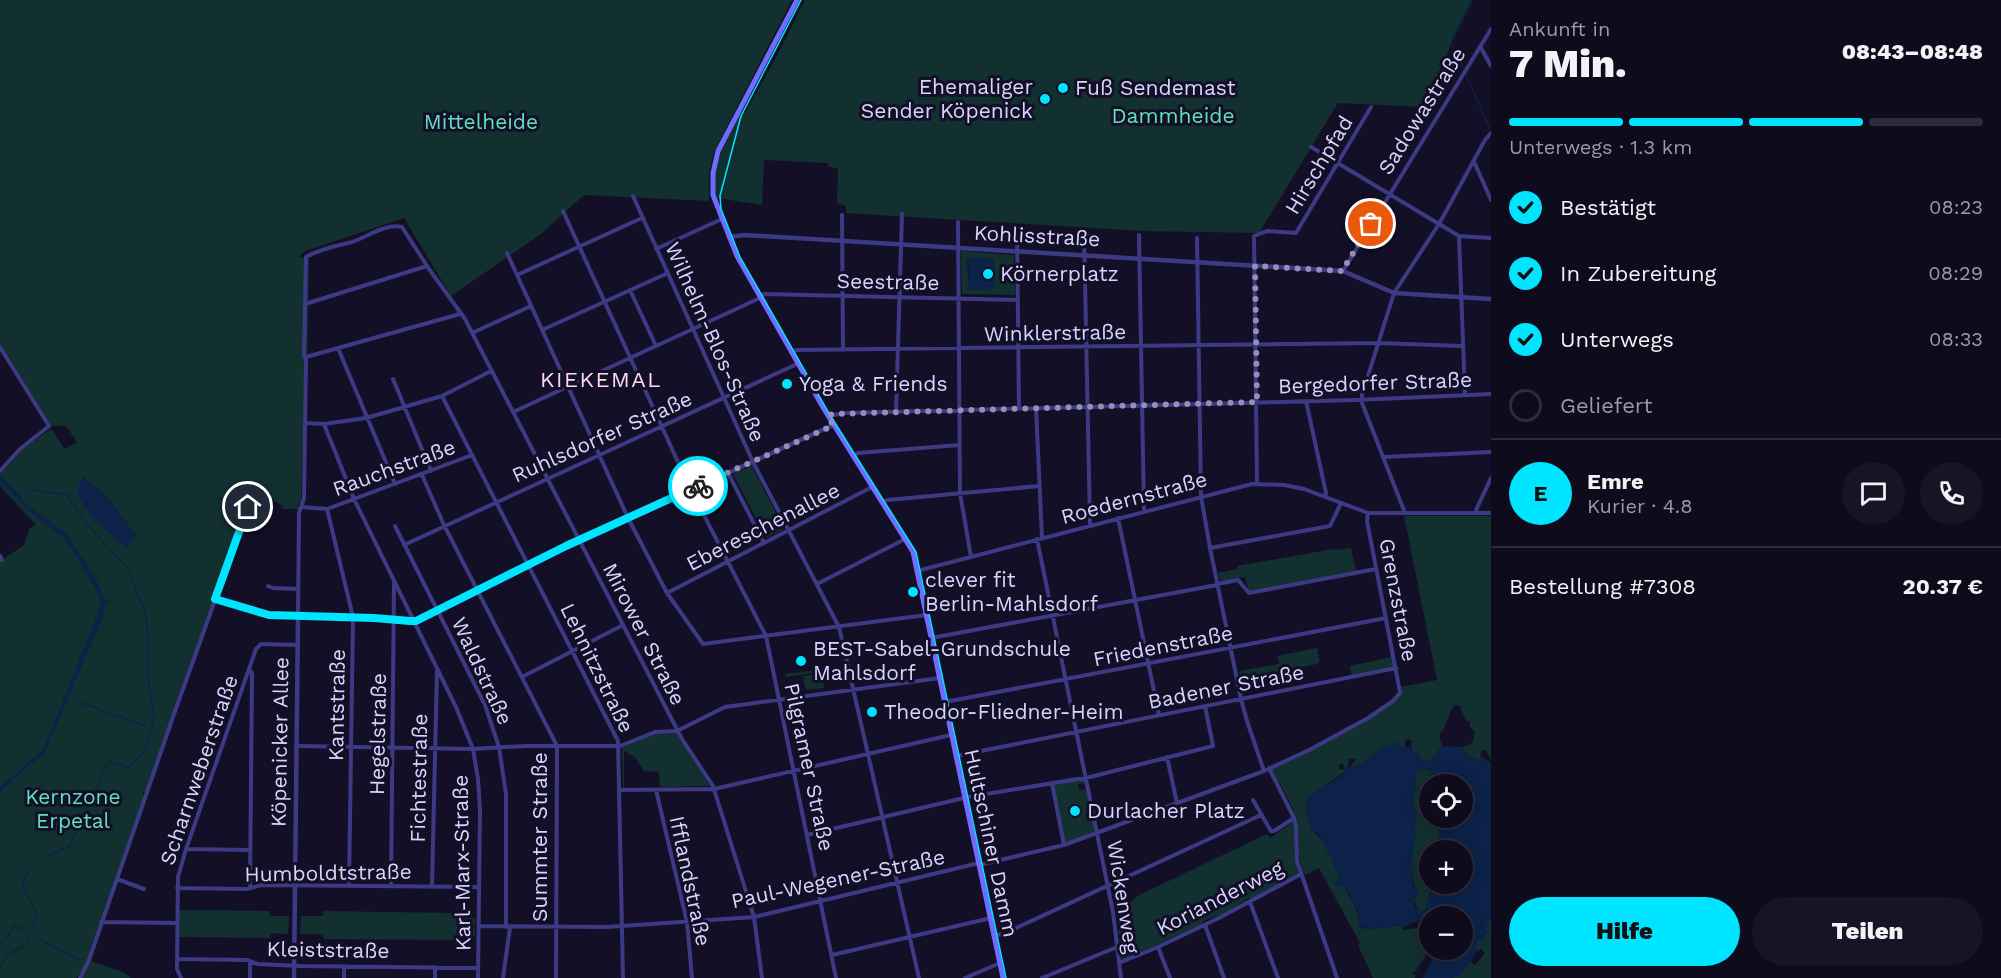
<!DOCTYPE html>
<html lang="de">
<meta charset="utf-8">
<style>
:root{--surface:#0e0b1c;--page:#171425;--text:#f1f3f6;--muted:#9b9ba3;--line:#2e2b3b;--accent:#00e5ff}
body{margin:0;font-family:"Work Sans",sans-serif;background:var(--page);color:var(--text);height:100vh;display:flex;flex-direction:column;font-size:22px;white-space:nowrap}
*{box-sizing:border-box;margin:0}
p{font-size:20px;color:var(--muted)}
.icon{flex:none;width:33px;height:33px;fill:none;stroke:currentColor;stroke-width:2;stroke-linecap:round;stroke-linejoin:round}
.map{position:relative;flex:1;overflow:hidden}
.side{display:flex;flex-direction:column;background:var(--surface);width:510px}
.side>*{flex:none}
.controls{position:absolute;left:1419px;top:774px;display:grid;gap:12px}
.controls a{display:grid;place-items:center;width:54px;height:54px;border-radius:50%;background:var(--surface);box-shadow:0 3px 15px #0003,0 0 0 2px var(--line);font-size:30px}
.pin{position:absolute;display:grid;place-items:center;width:51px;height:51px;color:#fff;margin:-26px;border:3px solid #fff;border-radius:50%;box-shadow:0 2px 6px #0007}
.courier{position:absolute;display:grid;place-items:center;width:60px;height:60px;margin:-30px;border:4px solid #00e5ff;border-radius:50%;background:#fff;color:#222;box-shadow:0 2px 8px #0007}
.summary em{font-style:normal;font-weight:800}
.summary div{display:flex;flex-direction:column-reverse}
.summary{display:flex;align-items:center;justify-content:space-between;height:102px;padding:0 18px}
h1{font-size:39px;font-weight:800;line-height:45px}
.bar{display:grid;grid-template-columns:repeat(4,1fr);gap:9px 6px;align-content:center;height:72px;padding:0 18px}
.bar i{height:8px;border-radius:4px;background:var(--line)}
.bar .on{background:var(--accent)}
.bar p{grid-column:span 4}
.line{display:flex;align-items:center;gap:15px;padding:0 18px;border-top:2px solid var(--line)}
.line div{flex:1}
.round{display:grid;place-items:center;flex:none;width:63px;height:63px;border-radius:32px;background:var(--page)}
ol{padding:0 18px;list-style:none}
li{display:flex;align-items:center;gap:18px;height:66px}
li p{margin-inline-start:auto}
li .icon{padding:6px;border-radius:50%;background:var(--accent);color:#111;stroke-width:4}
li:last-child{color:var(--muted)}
li i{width:33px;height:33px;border:3px solid var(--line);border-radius:50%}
.action{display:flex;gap:12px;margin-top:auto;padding:12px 18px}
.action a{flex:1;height:69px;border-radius:36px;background:var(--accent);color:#111;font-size:24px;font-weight:800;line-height:69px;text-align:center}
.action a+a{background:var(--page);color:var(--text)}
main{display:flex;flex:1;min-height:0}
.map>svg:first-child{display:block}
.green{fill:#12302f;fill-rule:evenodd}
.water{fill:#0c2248;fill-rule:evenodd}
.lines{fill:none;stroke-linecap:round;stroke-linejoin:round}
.stream{stroke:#0c2248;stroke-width:1.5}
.river{stroke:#0c2248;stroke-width:5}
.minor{stroke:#3d3a85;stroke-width:4}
.tertiary{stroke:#3d3a85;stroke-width:4.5}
.secondary{stroke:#6f6bff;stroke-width:5}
.tram{stroke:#00e5ff;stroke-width:1.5}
.done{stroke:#948fb3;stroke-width:6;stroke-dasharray:0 10.8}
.route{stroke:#00e5ff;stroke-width:8}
.poi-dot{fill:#00e5ff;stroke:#130f26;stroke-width:2}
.labels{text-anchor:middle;stroke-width:6;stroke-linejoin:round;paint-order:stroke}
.poi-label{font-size:21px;fill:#d9d4ff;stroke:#130f26;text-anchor:start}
.street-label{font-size:21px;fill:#d9d4ff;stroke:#130f26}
.park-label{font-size:21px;fill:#5fe0c0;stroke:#130f26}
.neighbourhood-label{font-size:22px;letter-spacing:1.5px;fill:#ffd6f0;stroke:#130f26}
</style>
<main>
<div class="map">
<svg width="1491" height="978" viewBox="0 0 1491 978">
<rect width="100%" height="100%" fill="#130f26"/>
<path class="green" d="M0,0H792L714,152L709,173V201L584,195L541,234L451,296L404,218L305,251L299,257L309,259L307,382H305L301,501L298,504L299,509H283L280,504L252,490L186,680L173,711L147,791L142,793L145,796L88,960L82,972L76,978H0V557L2,560L24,545L30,528L36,525L0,486V474L25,447L51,429L65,449L77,442L66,426H51L2,346L0,347ZM84,478L111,503L112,506L128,524L91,514L80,498Z
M805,0H1473L1452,42L1424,107L1338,103L1259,233L1141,231L846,213V206L837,203L838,169L828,166V163L764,160L762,205L717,198C707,167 727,138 741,111L745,113L777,56Z
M961,251L1014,255L1015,295L962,294ZM967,259L995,282L994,287L986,290L969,289Z
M752,466L784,529L766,538L733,474Z
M1404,516H1491V760L1486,750H1482L1480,756L1481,758L1479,760L1465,753L1463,747C1474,742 1472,745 1475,732L1470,727V722L1466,720L1459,705L1454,706C1447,716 1448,726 1439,735L1442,746L1431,761L1420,760L1419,754L1413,752L1411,748L1412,741L1408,739L1405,740V749L1397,743L1378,749L1379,751L1369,757V759L1353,768L1352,765L1356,759H1349L1348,767L1344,768L1343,764H1339V769H1344L1346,771L1308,797L1306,808L1313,832C1324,836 1336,868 1341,881L1340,885C1347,888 1345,890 1349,896C1359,910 1356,913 1361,928L1374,929L1401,925L1403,930L1418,928L1425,930V924L1427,923C1437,938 1424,962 1413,974L1416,975L1415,978H1373L1358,945L1360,943L1319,868L1305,875C1295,853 1301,845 1297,824C1294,805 1280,785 1271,768L1379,713L1397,699L1401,695V687L1437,680Z
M1351,548L1356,571L1250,591L1248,589L1245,577L1222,581L1220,579L1218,573L1237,569V566L1333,549L1338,550Z
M1317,648L1320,662L1317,664L1241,679L1239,671L1279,664L1277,656Z
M1392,657L1394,667L1351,675L1350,666Z
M827,669L828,676H823L824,688L806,690L803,676L822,674V672L785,677V674Z
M655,733L677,734L710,786L660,787L659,772L644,771L635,757L624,751V788H623L622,747Z
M1423,768L1430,771L1433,784H1430V818H1437C1440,826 1441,836 1435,843L1432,841L1429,850L1430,884H1437L1436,891H1434L1433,886L1429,895V904H1426V910L1418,911L1414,898L1418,895C1412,881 1408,868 1411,852C1412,847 1414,843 1414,838L1417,836L1414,833L1416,809L1412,803L1416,789V772Z
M1084,779L1087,786H1085L1084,783L1078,784L1079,790L1086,789L1096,831L1065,843L1053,787L1055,784Z
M1291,823H1294C1296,840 1294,855 1298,872L1296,874L1251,900L1249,898L1247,899L1226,913L1203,921L1202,924L1122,961L1121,960L1117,915L1137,896L1267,834L1270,838Z
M179,910L270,911V916H289L288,934L270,933V938L179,937Z
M324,911L454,913V918H475V924L473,925L475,927V936L454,935V940L324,939L323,934H300L301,916H323Z
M1491,917V978H1454L1453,977L1454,975L1459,976L1470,961L1475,965L1485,953L1481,949L1478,951L1475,950L1476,943L1479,938L1485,940L1482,937L1489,932L1485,928Z
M90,961L123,972L131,978H81Z"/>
<path class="water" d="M968,258L994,259L995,282L994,287L986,290L969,289Z
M83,477L94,487L100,488L136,535L127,548C108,532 84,515 77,490Z
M14,492L36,512L66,532L97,581L104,599H108V602L105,606L104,615L45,752L46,755H43L24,769L0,793V787L43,750L100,608L99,595L93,584L64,538L36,517L12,494Z
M1394,743H1397L1405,749L1406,747L1411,748L1413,752L1419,754V758L1422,761L1423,759L1431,761L1442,746L1463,747L1465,753L1479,760L1481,758L1480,756L1491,763V917L1489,919V923L1485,928L1489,932L1483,937L1485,940L1483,942L1478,939L1476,943V950L1478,951L1459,977L1454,975V978H1423L1433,956L1434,950H1462V916H1430L1429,920L1425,917L1402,928L1401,925L1367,930L1364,927H1359L1356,924L1359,921L1358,911L1354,908C1355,901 1347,888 1340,885L1337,887L1333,882L1341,880L1319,834L1316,832H1313L1304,808L1308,804V797L1310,795L1344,774L1346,771L1344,768L1352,765L1354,768L1369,759V757L1379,751L1378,749ZM1424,768L1430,771L1433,784H1462V818H1436C1441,823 1440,834 1437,841L1435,843L1432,840L1429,853L1430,850H1462V884H1437L1436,891H1434L1433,886L1431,884L1429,903L1426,904L1425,910L1418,911C1414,907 1413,899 1416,895H1419L1417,888H1414L1411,876L1415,874L1411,870L1414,838L1417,836L1414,833L1417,812L1412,803L1416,789V772Z"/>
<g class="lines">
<path class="stream" d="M1463,67L1451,42L1472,0
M1466,75L1490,128
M26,494L32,490L67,495L85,522L128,569L146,615L148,642V678L154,715L146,749L129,768L108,760L70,846L45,858
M74,700L145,726
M32,931L37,913L22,887L28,870L36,862
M7,938L15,925L27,932
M38,938L80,960
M0,944L4,943
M0,966L8,955L26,944L28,939"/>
<path class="river" d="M0,479L19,497"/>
<path class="minor" d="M1480,46L1491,66
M1311,147L1459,236L1491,238
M1473,162L1475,164L1491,200
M633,196L753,462L839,627L919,978
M563,211L689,486L766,636L836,978
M842,215L843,350
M958,222L960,493L971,557
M1017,229L1019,409
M1084,232L1090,525
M1139,235L1144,511
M1459,236L1465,395
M1197,238L1201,496L1210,548L1241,699L1247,721L1264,771
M656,249L722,219
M507,253L628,518L667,593L703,644L926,615
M1343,271L1491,29
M517,275L642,218
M630,290L656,346
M760,296L764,294L1018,300
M305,304L427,266
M542,330L668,273
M472,333L531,306
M338,348L395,484
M791,352L797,350L1379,343L1462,346
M306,357L460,314
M393,379L431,471
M442,396L618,741L623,978
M1306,401L1326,493L1325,496
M1036,408L1042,538
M513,412L760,298
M896,412L902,214
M828,416L845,413L1356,400L1491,394
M305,423L324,424L366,418L442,396L491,371
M324,424L354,499L456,707L473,749L478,779L480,810L478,978
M853,456L858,453L959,445
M1384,457L1491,452
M0,471L20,449L49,426L0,347
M728,473L764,543
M422,475L444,525L557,746L556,978
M1257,483L1254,236L1267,231L1296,233L1371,107
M882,502L887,500L1039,486
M302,507L327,509L472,455
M327,509L353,617L349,886
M1405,513L1362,403V395L1394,293L1439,224L1485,140L1491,133
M1477,513L1476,510L1491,478
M1118,518L1159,715
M395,526L485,705L499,747L506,794V927
M1037,539L1113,912L1121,978
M404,545L797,364
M1210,548L1330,526L1341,503
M0,556L2,560
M917,571L1252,484L1284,485L1304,489L1368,513H1491
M817,584L905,539
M1217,584L1238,580L1249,593L1376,569
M268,586L273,588L298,589
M667,593L872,487
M215,599L263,615L298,617L299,513L304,498L306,360L304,355L306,257C320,249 336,246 352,242C367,237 386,223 402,227L429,269L465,319L682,739L713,786L754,917L762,978
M931,638L1217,585
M249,669L252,673L250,888
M522,677L623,625
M945,702L1386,618
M296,746L473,749L525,746H620L655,732L677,731L725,707L940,678
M956,756L1396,668
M1167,757L1177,803
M1269,768L1294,818L1296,827L1297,861L1337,978
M1052,783L1064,845
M620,790L714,789L951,735
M656,790L687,922L692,978
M1253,800L1271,831H1274L1294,818
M807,835L968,797L1090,777L1213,746L1205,706
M186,849L250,850
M979,865L1064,845L1264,771L1311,749L1368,718L1393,701L1400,693L1399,687L1367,521L1368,513
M117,879L144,889
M391,886L394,584
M432,886L437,670
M177,888L247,889L261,885L479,887
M1250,902L1278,978
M101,922L177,923
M1205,925L1224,978
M479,926L607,927L754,917L979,863
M994,936L1005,933L1261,815
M1158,947L1170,978
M832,955L991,918
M177,959L247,960L258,964L300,966L478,968
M1119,963L1158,947L1219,918L1301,874
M80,978L89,960L174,714L253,495
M181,978L177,969L178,877L186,849L256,649L261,644L298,645
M250,978V961
M344,978V966
M435,978V967
M503,978L510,927
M965,978L1000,963
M1042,978L1117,947"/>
<path class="tertiary" d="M729,237L745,235L1343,271L1394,293L1491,299
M294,978L298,617H353L416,621L566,547L833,425"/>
<path class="secondary" d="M797,0L718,151L713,173V195L737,256L824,409L913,552L1003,978"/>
<path class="tram" d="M801,0L741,116L720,196L721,209L740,257L830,415L916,552L1006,978"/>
</g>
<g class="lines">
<path class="done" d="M698,486L830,427L833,425L828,416L832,414L1257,402L1255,266L1342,271L1371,224"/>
<path class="route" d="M248,507L215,599L269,615L374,618L410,621H416L566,546L698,486"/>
</g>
<g class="poi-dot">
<circle cx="1063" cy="88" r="6"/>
<circle cx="1045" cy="99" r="6"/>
<circle cx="988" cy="274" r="6"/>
<circle cx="787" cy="384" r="6"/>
<circle cx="913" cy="592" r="6"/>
<circle cx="801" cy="661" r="6"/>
<circle cx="872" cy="712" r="6"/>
<circle cx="1075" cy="811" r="6"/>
</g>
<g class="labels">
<g class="poi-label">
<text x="1033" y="94" text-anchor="end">Ehemaliger<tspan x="1033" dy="24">Sender Köpenick</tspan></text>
<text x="1075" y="95">Fuß Sendemast</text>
<text x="1000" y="281">Körnerplatz</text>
<text x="799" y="391">Yoga &amp; Friends</text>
<text x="925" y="587">clever fit<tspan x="925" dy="24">Berlin-Mahlsdorf</tspan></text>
<text x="813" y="656">BEST-Sabel-Grundschule<tspan x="813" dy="24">Mahlsdorf</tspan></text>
<text x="884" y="719">Theodor-Fliedner-Heim</text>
<text x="1087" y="818">Durlacher Platz</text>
</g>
<g class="street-label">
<text transform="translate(1422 111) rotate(-58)" y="7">Sadowastraße</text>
<text transform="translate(1319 165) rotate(-59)" y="7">Hirschpfad</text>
<text transform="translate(1037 236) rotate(3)" y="7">Kohlisstraße</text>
<text transform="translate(888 282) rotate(1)" y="7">Seestraße</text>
<text transform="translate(1055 333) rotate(-1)" y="7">Winklerstraße</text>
<text transform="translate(715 342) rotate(66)" y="7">Wilhelm-Blos-Straße</text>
<text transform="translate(1375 383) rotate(-2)" y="7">Bergedorfer Straße</text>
<text transform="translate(602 437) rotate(-24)" y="7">Ruhlsdorfer Straße</text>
<text transform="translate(394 468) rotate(-20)" y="7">Rauchstraße</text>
<text transform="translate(1134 498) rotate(-15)" y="7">Roedernstraße</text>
<text transform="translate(763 527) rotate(-27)" y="7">Ebereschenallee</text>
<text transform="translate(1398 600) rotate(79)" y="7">Grenzstraße</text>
<text transform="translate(644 634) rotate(63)" y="7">Mirower Straße</text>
<text transform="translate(1163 646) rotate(-11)" y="7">Friedenstraße</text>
<text transform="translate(597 668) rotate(64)" y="7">Lehnitzstraße</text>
<text transform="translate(482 671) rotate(65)" y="7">Waldstraße</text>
<text transform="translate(1226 687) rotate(-11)" y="7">Badener Straße</text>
<text transform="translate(337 705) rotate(-89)" y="7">Kantstraße</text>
<text transform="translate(378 734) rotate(-89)" y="7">Hegelstraße</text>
<text transform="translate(280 742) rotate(-89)" y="7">Köpenicker Allee</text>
<text transform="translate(809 767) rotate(78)" y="7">Pilgramer Straße</text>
<text transform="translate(199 770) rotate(-71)" y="7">Scharnweberstraße</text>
<text transform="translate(419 778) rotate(-89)" y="7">Fichtestraße</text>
<text transform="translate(540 837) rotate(-90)" y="7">Summter Straße</text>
<text transform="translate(991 843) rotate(78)" y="7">Hultschiner Damm</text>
<text transform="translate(462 863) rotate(-91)" y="7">Karl-Marx-Straße</text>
<text transform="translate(328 873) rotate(-1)" y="7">Humboldtstraße</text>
<text transform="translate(838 879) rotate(-12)" y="7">Paul-Wegener-Straße</text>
<text transform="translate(690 881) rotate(78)" y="7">Ifflandstraße</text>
<text transform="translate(1123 897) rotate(81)" y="7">Wickenweg</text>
<text transform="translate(1220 898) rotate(-27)" y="7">Korianderweg</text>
<text transform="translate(328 950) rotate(1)" y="7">Kleiststraße</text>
</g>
<g class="park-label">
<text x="1173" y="123">Dammheide</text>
<text x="481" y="129">Mittelheide</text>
<text x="73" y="804">Kernzone<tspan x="73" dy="24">Erpetal</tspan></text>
</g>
<g class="neighbourhood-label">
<text x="601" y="387">KIEKEMAL</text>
</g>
</g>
</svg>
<div class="controls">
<a><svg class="icon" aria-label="locate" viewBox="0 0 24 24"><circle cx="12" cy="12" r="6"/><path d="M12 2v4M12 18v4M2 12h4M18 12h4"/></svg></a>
<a>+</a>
<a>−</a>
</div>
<div class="pin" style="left:1371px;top:224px;background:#ea580c"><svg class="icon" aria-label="bag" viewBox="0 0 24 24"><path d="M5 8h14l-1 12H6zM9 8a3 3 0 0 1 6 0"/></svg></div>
<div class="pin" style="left:248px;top:507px;background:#1f2937"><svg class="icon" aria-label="home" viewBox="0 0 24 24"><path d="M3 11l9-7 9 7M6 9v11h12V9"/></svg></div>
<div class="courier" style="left:698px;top:486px"><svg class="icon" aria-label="bike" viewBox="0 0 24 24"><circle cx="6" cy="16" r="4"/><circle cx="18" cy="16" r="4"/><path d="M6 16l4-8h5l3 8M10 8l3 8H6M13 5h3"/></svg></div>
</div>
<section class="side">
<div class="summary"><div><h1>7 Min.</h1><p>Ankunft in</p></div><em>08:43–08:48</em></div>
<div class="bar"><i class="on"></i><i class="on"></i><i class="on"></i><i></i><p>Unterwegs · 1.3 km</p></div>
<ol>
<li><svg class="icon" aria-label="check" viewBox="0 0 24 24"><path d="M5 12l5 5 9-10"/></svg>Bestätigt<p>08:23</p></li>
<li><svg class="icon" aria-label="check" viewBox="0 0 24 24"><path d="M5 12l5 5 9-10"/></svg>In Zubereitung<p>08:29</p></li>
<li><svg class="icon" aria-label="check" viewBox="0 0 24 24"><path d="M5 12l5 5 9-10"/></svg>Unterwegs<p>08:33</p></li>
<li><i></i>Geliefert</li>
</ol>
<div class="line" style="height:108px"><b class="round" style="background:var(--accent);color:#111">E</b><div><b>Emre</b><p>Kurier · 4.8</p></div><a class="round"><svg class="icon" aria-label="chat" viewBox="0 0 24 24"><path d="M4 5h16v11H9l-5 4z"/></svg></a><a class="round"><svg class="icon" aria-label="phone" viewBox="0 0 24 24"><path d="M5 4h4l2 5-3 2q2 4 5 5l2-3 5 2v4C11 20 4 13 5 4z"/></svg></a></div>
<div class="line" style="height:78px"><div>Bestellung #7308</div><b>20.37 €</b></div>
<div class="action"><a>Hilfe</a><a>Teilen</a></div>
</section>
</main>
